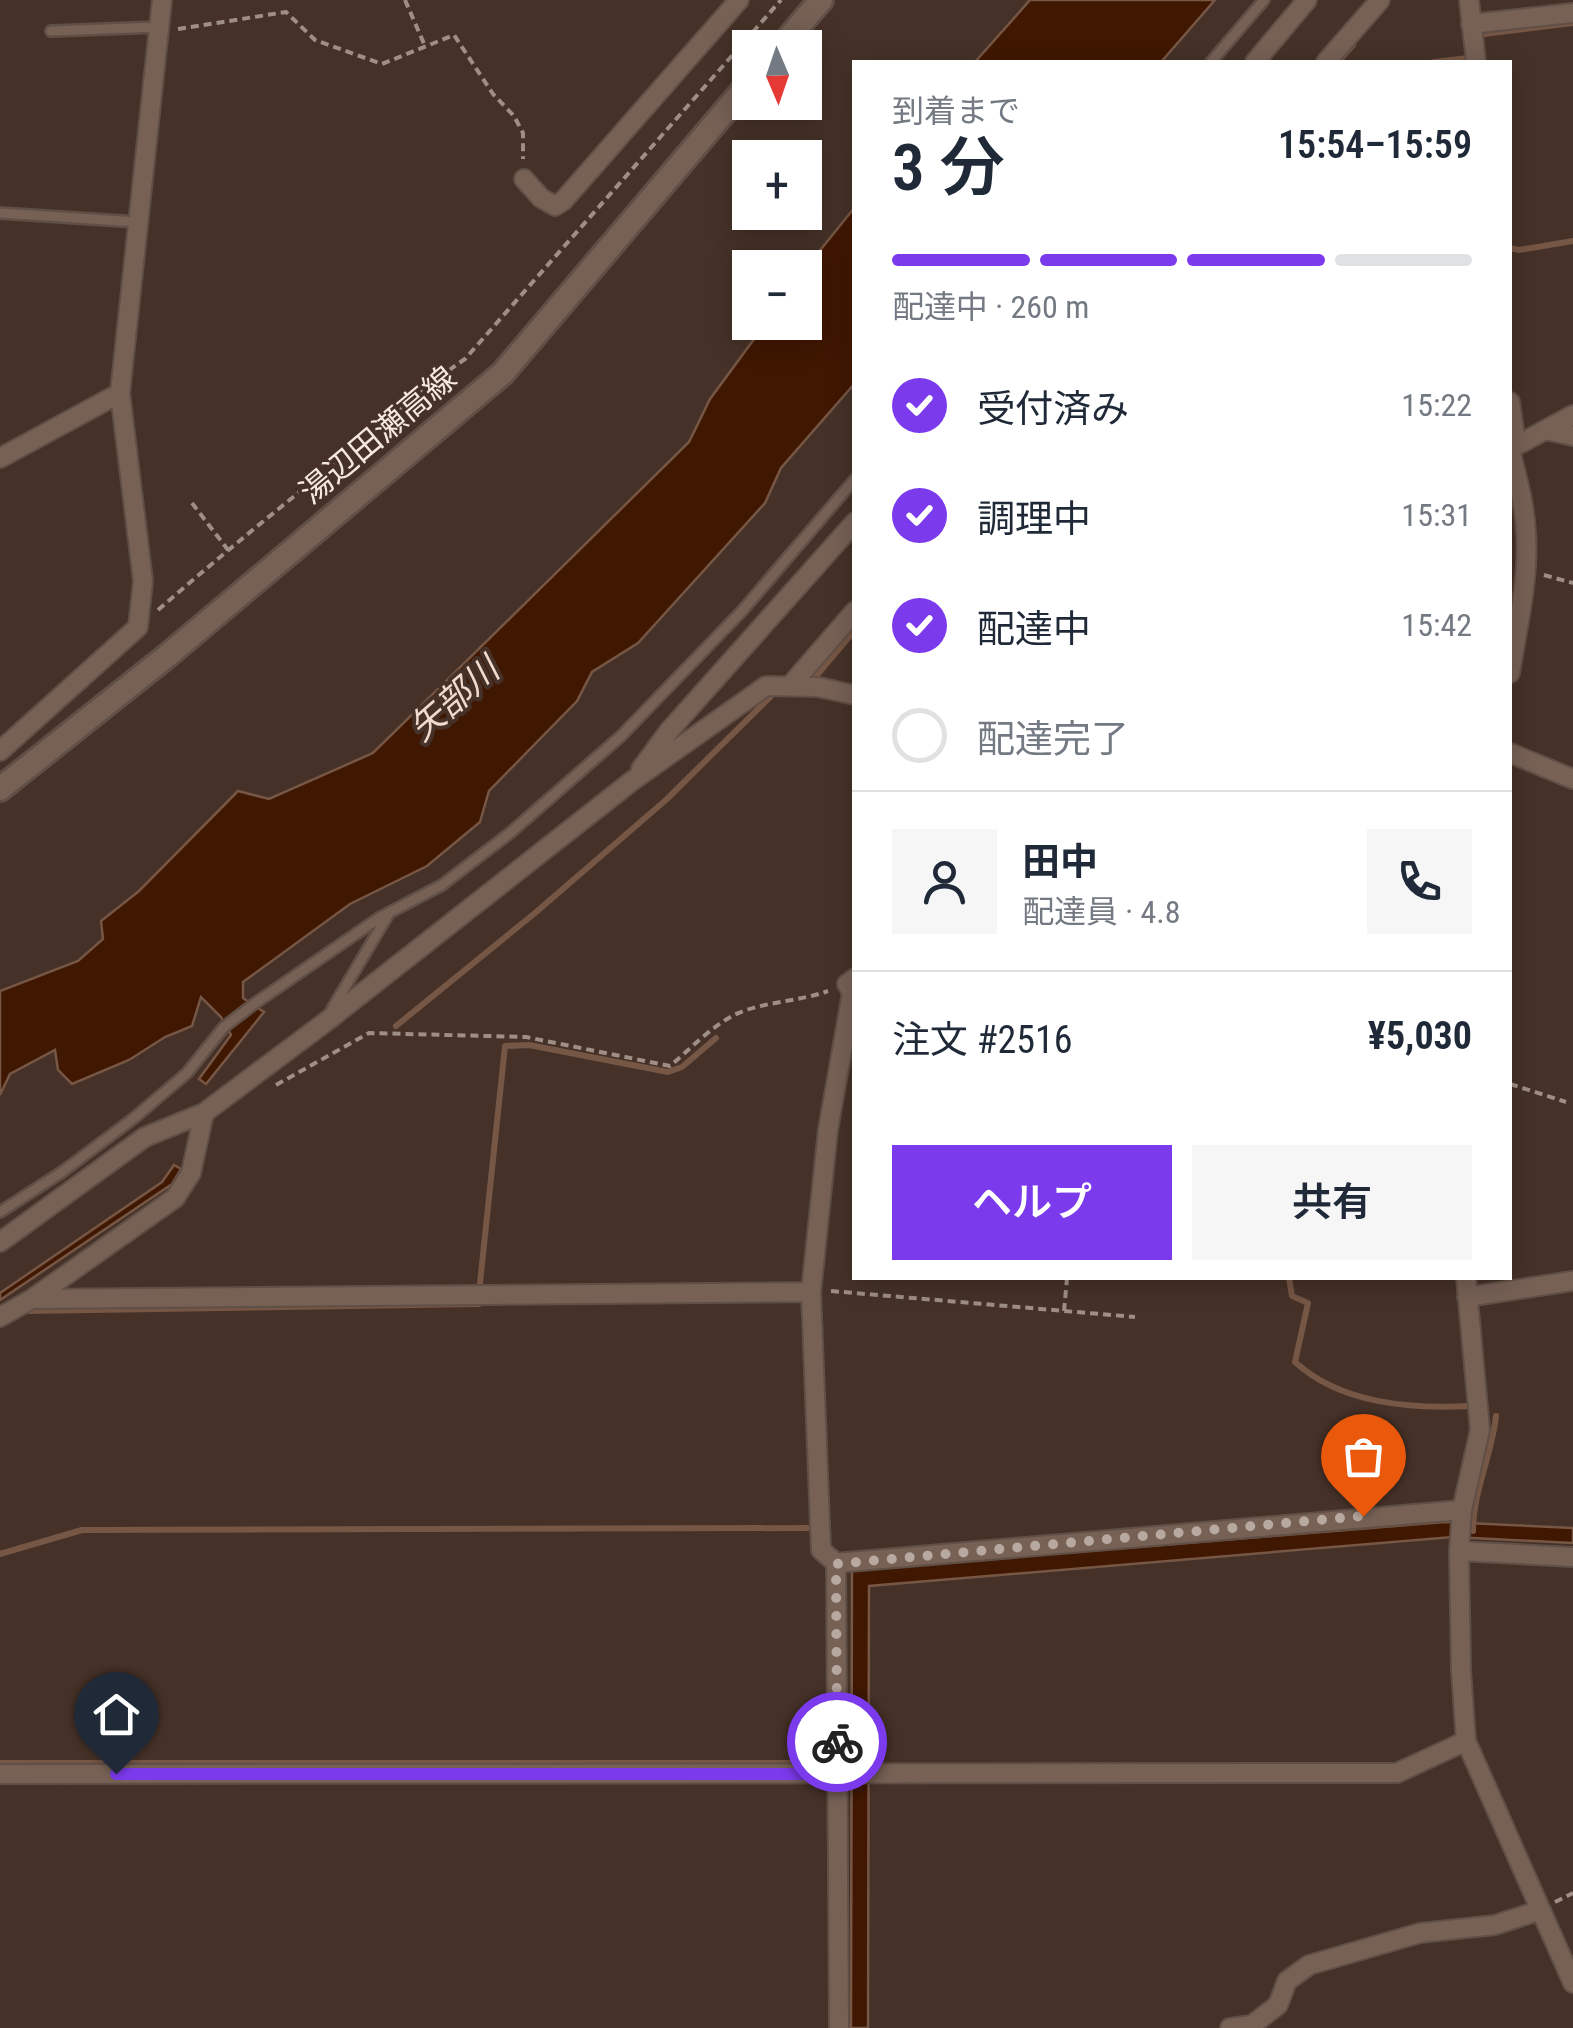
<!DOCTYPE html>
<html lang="ja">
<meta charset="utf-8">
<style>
:root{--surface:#fff;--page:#f6f6f7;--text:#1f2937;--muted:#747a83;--line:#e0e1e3;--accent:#7c3aed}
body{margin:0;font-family:"Roboto Condensed","Noto Sans JP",sans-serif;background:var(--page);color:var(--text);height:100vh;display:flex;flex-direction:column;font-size:38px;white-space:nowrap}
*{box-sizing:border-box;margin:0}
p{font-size:32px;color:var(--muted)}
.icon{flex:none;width:55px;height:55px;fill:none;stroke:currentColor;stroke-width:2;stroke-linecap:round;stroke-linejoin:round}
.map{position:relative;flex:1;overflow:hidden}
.panel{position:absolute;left:852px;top:60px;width:660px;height:1220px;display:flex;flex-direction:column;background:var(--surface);border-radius:0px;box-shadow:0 5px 25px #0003}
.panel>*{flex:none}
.needle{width:65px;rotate:178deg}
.tools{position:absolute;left:732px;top:30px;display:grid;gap:20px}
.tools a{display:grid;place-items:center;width:90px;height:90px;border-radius:0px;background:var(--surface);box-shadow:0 5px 25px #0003;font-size:50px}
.pin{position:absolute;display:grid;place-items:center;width:85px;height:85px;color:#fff;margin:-102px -42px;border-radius:50% 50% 50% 0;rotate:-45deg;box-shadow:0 0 10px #0007}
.pin .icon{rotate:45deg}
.courier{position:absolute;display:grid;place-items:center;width:100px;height:100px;margin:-50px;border:8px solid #7c3aed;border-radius:50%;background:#fff;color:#222;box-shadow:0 2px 12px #0007}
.overview em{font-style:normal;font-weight:600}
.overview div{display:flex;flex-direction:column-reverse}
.overview{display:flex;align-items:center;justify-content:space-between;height:170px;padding:0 40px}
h1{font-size:65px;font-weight:600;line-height:75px}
.bar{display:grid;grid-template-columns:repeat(4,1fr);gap:15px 10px;align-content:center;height:120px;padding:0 40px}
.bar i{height:12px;border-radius:8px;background:var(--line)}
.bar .current{background:var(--accent)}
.bar p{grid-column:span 4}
.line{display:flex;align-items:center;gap:25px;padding:0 40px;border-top:2px solid var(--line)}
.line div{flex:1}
.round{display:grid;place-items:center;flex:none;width:105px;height:105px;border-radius:0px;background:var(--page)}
ol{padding:0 40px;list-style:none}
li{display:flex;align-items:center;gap:30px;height:110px}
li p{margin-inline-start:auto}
li .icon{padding:10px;border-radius:50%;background:var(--accent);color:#fff;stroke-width:4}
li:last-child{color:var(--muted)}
li i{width:55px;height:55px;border:5px solid var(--line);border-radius:50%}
.button{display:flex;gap:20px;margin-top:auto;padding:20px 40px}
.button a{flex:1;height:115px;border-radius:0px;background:var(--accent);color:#fff;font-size:40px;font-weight:600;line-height:115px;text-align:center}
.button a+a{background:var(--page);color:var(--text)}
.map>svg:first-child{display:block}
.water{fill:#401700;stroke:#765644;stroke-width:2.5}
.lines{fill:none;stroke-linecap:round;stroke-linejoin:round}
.stream{stroke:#765644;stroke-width:6}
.service-casing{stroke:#604f46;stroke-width:14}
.minor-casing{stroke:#604f46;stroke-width:22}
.secondary-casing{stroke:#604f46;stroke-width:28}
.path{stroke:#9e8e85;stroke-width:4;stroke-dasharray:8 5;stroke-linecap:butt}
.service{stroke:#776155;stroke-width:9}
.minor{stroke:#776155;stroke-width:18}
.secondary{stroke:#776155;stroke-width:22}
.done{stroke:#b7a8a0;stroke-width:10;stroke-dasharray:0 18}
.route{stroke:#7c3aed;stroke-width:12}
.labels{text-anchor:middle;stroke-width:8;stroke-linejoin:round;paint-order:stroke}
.street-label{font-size:32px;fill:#f5e8e1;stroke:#453127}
.water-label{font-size:35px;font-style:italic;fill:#f1dace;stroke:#453127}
</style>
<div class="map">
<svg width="1573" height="2028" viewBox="0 0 1573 2028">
<rect width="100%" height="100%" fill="#453127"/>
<path class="water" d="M1030,0H1215L1161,62H975Z
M855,207V383L781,468L765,503L638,643L592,672L577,701L489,791L480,822L427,866L350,904L243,982V998L264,1012L206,1084L199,1079L231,1035L221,1017L201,997L192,1026L165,1037L129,1060L72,1084L58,1070L55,1050L10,1074L0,1095V991L78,961L103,939L101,921L139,891L238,791L269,799L373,753L689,442L710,399L766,323L805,322V269Z
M174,1165L181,1169L172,1184L0,1300V1293L162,1182Z
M1445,1522L1573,1528V1543L1453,1537L869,1586L868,2028H851L852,1570Z"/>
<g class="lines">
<path class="stream" d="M1484,34L1573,23
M1338,62L1353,45
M1434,62L1468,58
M1510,248L1519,250L1573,241
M817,675L855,630
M396,1026L535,913L667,799L771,696
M1289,1278L1292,1296L1308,1303L1295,1362C1341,1404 1411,1409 1470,1406
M480,1283L505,1046L529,1045L668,1072L682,1067L716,1038
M26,1311L479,1304
M1473,1531C1473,1491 1492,1455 1496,1416
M0,1554L82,1530L808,1528
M0,1763H800"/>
<defs>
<path id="service" d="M51,31L159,27
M1211,62L1264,0
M0,213L137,222
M332,1009L388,915
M0,1212L62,1172L134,1118L187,1073L224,1027L254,1004L379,918L442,885L510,833L621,736L742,611L855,479"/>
<path id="minor" d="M1469,0L1476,62
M1471,24L1573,13
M1255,62L1307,0
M1326,62L1380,0
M524,179L541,198L555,206L563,201L739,0
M1510,402L1516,445
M1546,430L1573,436
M1510,449L1573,415
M1510,450C1517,478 1525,505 1526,534C1529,580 1517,628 1510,673
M0,458L120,393
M790,686L855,611
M0,751L138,627L143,581L120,393L162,0
M1510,753L1573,779
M641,769L669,731L855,522
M0,1242L145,1137L204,1113L323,1024L632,781L766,686L818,687L855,695
M1466,1278L1480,1430L1462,1510L1459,1551L1461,1670L1466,1741L1573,1983
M1467,1297L1573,1281
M32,1299L811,1292
M0,1317L32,1299L175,1198L191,1173L204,1113
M1459,1551L1573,1557
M836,1563L1462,1510
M0,1774L1397,1773L1466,1741
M839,2028L836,1563L821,1550L811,1292L828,1130L852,993L847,984L855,978
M1230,2028L1252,2025L1278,2005L1287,1981L1309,1965L1420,1933L1495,1925L1541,1910"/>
<path id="secondary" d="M780,48L821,0
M0,789L167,656L503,373L750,82"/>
</defs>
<use href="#service" class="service-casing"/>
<use href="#minor" class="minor-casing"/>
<use href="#secondary" class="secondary-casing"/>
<path class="path" d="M405,0L425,46
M178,29L286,12L315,40L382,64L454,35L493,94L514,116L523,133V159
M192,503L228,550
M1544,575L1573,583
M158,610C219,557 281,506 344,457C385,424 422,388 465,359L781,0
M1510,1084L1566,1102
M276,1085L369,1033L526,1037L670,1066C690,1049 711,1027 734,1015C764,1001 798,1002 828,991
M831,1291L1135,1317
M1064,1311L1067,1278
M1555,1902L1573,1893"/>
<use href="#service" class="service"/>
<use href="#minor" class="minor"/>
<use href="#secondary" class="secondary"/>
</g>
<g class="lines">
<path class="done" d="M837,1742L836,1564L1363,1516"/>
<path class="route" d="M116,1774H837V1742"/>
</g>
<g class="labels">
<g class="street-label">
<text transform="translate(378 435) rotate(-40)" y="11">湯辺田瀬高線</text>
</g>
<g class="water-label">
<text transform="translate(454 699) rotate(-41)" y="12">矢部川</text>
</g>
</g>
</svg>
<div class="tools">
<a><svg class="needle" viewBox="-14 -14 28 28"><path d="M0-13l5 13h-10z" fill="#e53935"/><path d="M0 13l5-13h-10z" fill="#747a83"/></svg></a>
<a>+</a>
<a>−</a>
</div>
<div class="pin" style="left:1363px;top:1516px;background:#ea580c"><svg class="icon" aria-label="bag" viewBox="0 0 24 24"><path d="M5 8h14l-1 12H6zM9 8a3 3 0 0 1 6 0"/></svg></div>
<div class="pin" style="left:116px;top:1774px;background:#1f2937"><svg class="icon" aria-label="home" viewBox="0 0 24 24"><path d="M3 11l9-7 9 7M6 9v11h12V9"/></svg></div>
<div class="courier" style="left:837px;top:1742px"><svg class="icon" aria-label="bike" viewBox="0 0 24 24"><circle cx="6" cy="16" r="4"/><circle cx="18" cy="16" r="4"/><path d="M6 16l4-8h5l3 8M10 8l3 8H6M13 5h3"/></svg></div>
<section class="panel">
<div class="overview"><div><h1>3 分</h1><p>到着まで</p></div><em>15:54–15:59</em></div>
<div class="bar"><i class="current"></i><i class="current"></i><i class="current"></i><i></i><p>配達中 · 260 m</p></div>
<ol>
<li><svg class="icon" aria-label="check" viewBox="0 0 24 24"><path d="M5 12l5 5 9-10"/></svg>受付済み<p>15:22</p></li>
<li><svg class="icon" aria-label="check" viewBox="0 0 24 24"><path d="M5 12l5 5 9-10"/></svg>調理中<p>15:31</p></li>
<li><svg class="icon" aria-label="check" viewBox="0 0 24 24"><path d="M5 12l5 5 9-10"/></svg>配達中<p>15:42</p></li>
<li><i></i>配達完了</li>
</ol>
<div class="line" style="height:180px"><a class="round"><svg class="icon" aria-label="person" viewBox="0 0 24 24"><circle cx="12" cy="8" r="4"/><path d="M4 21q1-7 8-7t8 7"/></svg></a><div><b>田中</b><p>配達員 · 4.8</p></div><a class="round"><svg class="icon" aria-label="phone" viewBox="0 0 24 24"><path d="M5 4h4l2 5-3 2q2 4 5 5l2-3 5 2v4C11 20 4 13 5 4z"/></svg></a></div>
<div class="line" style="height:130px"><div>注文 #2516</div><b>¥5,030</b></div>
<div class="button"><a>ヘルプ</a><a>共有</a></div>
</section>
</div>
